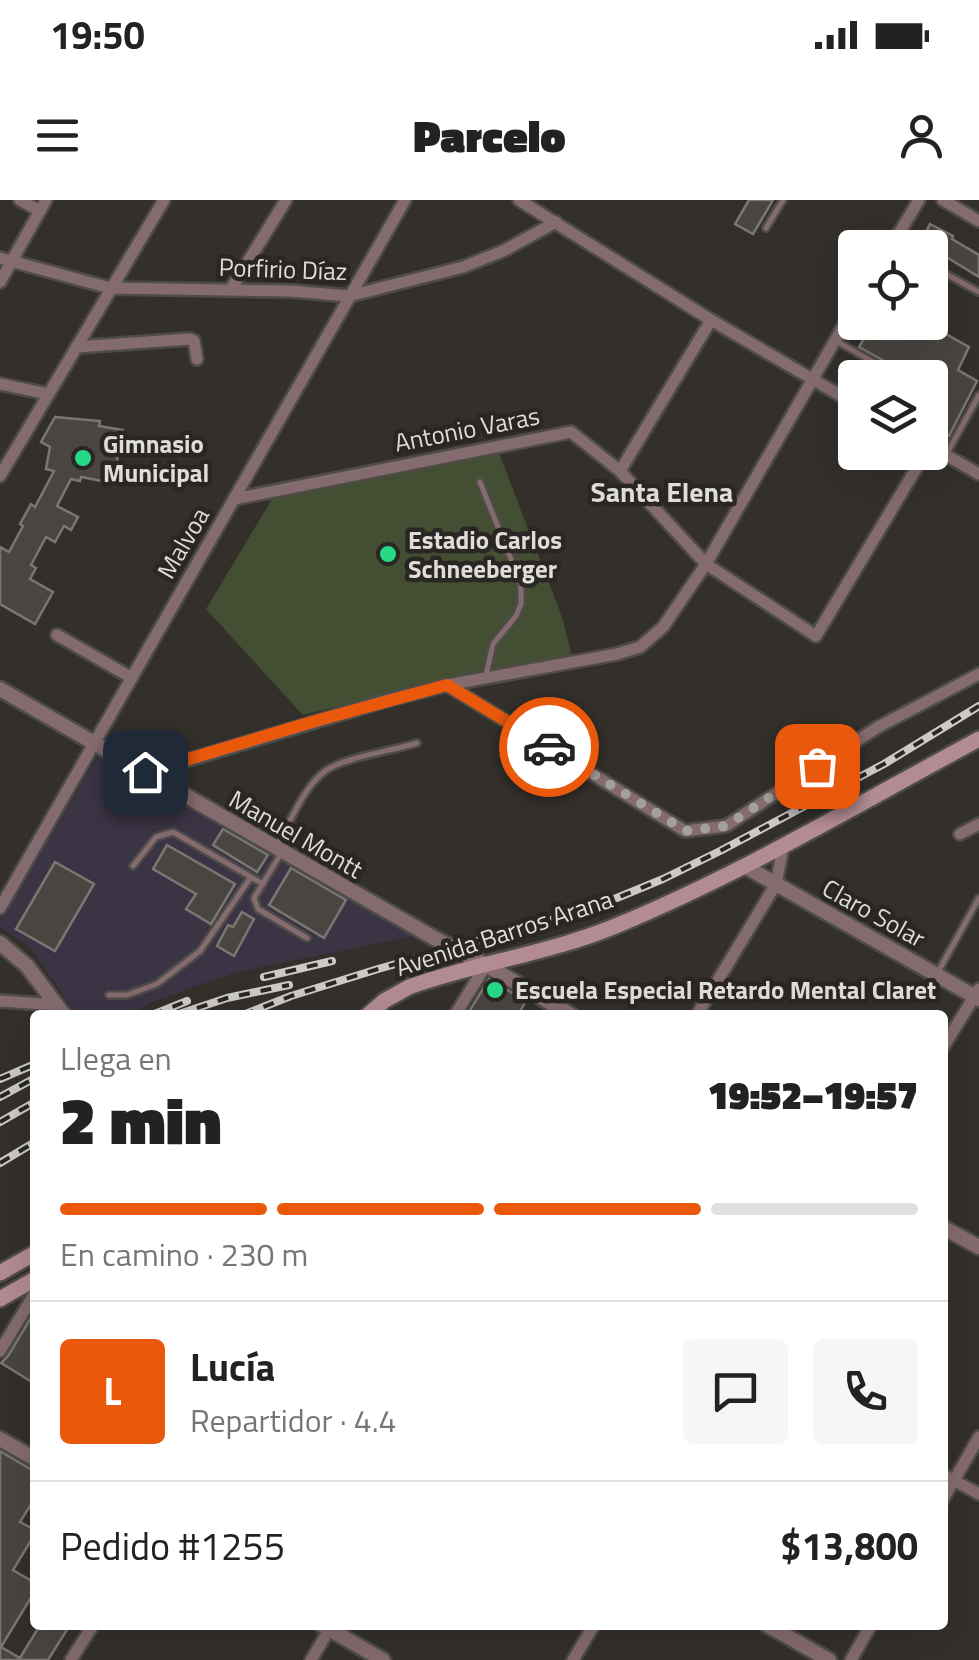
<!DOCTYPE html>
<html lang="es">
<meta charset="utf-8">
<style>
:root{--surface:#fff;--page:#f6f6f6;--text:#222;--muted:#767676;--line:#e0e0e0;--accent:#ea580c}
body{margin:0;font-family:"Titillium Web",sans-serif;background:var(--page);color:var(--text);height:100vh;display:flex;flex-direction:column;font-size:38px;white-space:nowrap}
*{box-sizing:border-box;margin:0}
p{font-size:32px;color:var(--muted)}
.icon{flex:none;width:55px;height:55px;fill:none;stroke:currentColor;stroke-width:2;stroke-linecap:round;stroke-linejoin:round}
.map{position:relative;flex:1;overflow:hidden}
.side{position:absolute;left:30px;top:810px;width:918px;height:620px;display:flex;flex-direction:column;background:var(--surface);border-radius:10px;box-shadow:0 10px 40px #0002}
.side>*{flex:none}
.tools{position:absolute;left:838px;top:30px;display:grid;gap:20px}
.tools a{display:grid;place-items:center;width:110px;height:110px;border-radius:10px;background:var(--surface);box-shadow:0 10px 40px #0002;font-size:50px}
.pin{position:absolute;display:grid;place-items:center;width:85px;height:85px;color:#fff;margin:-42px;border-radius:20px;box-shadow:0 5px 15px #0006}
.courier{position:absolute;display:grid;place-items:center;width:100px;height:100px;margin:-50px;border:8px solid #ea580c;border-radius:50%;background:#fff;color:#222;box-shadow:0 2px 12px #0007}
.summary em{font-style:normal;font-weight:800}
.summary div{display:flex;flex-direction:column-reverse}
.summary{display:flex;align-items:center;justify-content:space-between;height:170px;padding:0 30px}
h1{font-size:65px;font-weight:800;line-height:75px}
.bar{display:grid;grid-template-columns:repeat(4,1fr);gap:15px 10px;align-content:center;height:120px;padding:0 30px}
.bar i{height:12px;border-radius:8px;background:var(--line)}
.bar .on{background:var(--accent)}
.bar p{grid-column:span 4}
.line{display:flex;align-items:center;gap:25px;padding:0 30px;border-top:2px solid var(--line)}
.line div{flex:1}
.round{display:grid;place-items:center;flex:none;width:105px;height:105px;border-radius:10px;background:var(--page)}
.status{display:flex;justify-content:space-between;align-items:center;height:70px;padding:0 50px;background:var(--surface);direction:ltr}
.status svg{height:28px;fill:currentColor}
header{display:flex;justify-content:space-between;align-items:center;height:130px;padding:0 30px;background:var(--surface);font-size:45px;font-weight:800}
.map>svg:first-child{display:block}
.industrial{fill:#3b3445}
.green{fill:#434e32}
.building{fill:#494642;stroke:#7a7773;stroke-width:2.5}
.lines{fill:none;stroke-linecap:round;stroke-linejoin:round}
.service-casing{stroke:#4f4c48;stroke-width:10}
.minor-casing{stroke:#4f4c48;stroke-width:16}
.tertiary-casing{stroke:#4f4c48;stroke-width:19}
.secondary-casing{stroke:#4f4c48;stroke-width:20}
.service{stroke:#846b6f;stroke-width:5}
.minor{stroke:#846b6f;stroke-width:11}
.tertiary{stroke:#846b6f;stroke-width:14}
.secondary{stroke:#b38b93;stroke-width:15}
.rail-casing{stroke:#cccac8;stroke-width:8}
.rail{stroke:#292623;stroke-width:4;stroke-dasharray:11;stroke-linecap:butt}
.done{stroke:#a3a09e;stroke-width:10;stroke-dasharray:0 18}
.route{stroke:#ea580c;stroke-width:12}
.poi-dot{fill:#27d885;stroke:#292623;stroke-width:4}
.labels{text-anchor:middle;stroke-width:9;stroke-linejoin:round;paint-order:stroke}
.street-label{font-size:25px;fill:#dfdddb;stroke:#292623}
.poi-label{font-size:25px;font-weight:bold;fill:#dfdddb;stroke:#292623;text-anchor:start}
.neighbourhood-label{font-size:28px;font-weight:bold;fill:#dfdddb;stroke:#292623}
</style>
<div class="status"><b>19:50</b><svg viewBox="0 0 49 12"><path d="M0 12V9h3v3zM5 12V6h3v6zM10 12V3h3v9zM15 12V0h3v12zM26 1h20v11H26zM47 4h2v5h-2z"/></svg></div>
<header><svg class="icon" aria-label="menu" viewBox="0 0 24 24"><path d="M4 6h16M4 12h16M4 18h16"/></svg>Parcelo<svg class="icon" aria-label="person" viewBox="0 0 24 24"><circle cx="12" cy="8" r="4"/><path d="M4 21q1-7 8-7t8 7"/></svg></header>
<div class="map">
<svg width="979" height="1460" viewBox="0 0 979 1460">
<rect width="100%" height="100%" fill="#33302c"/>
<path class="industrial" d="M100,553L261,644L415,736L237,772L160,799L127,815H76L32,749L0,726V720Z"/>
<path class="green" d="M499,253L562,417L572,457L440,481L303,515L206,409L272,299Z"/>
<path class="building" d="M749,0H773L753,34L735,24Z
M930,24L953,36L952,39L979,55V77L943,55L930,80V48H918Z
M874,122H914L940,136L946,134L969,147L958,170L977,181L949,236L930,226V218L945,192L930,184V178H919L895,164L893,166L859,147Z
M55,217L100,221L99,226L123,230L114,276L104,274L102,281L81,277L80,281L71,279L57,306L78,317L71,330L64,326L55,342L46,337L31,365L36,368L30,379L53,392L35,424L0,404V347L9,352L23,326L20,324L31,304L35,307L54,271L46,269L50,247L41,242Z
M223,629L268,655L257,672L213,645Z
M167,645L235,684L211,724L186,709L196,694L153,669Z
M55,662L94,684L55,751L16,729Z
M291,668L346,700L324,738L269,705Z
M242,712L254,719L234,756L217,746L228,725L233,727Z
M489,779L526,801L518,815H467Z
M35,1111V1184L1,1163L8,1156Z
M0,1251L35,1272V1298L20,1322L35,1330V1334L13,1370L35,1383V1391L1,1447L20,1458L40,1425H70L48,1460H0Z"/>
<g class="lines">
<defs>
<path id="service" d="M766,28L783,0
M946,74L979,92
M929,122L942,130
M838,142L901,178
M946,255L979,195
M480,282L521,384V404L516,416L493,444L486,475
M277,645C291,621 303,588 325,571C345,557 392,551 417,543
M282,652L254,698L258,709L307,738
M133,666L156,637L173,632L263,684
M938,772L979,698
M109,795H127L157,784L200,751L251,677"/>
<path id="minor" d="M20,0L40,11
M519,0L711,120L855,204
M943,0L979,21
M890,48L919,0
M0,58L110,88L291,91L349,96L463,67L503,51L556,22
M0,82L46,0
M231,89L286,0
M76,147L190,139L194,141L197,159
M0,184L48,194
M930,246L979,274
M620,271L711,120
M0,276L164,0
M234,299L571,232L620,271L706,364L816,436L926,252
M57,435L132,478
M447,485L685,631L726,626L878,527L979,474
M145,573L388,500L447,485L617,454L640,447L663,427L706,364L855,106
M960,634L979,624
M0,708L405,0
M0,801L58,805
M455,815L486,765
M697,815L776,684L783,647
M942,849L979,789
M0,1151L35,1093
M942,1274L979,1294
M942,1301L979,1237
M71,1460L93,1425
M311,1460L332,1425
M573,1460L594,1425
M851,1460L871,1425"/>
<path id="tertiary" d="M0,489L434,738L486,765L571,815
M746,667L979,799
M0,743L27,766L64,815
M942,1027L979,1047
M0,1239L35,1259
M322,1425L383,1460
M767,1425L829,1460"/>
<path id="secondary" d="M368,815L384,801L409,787C475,763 547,754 613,727C740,675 858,604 979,539
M0,1073L35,1053
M0,1099L35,1079"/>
</defs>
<use href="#service" class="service-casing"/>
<use href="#minor" class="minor-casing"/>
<use href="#tertiary" class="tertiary-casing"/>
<use href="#secondary" class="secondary-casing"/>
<use href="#service" class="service"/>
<use href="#minor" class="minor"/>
<use href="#tertiary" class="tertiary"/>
<use href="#secondary" class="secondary"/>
<defs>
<path id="rail" d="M264,777L332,761
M152,815L187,801
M176,815L227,798L289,785
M243,815L291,796L378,769L590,709L663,679L720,651L884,564L979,506
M0,879L35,864
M0,897L35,878
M0,922L35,902
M0,963L35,942"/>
</defs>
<use href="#rail" class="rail-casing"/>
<use href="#rail" class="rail"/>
</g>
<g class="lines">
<path class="done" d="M549,547L686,631L726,626L817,566"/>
<path class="route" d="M145,572L315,521L447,485L549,547"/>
</g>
<g class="poi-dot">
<circle cx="83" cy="258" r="10"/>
<circle cx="388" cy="354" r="10"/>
<circle cx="495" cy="790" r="10"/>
</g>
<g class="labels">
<g class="street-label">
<text transform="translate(283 69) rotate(2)" y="9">Porfirio Díaz</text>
<text transform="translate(467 229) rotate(-11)" y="9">Antonio Varas</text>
<text transform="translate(183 343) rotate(-60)" y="9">Malvoa</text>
<text transform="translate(296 634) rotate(30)" y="9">Manuel Montt</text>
<text transform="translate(874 713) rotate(29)" y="9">Claro Solar</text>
<text transform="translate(504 733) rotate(-18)" y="9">Avenida Barros Arana</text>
</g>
<g class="poi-label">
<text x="103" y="253">Gimnasio<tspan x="103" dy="29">Municipal</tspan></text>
<text x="408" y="349">Estadio Carlos<tspan x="408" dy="29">Schneeberger</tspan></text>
<text x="515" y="799">Escuela Especial Retardo Mental Claret</text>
</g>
<g class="neighbourhood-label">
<text x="662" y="302">Santa Elena</text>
</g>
</g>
</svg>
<div class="tools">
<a><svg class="icon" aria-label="locate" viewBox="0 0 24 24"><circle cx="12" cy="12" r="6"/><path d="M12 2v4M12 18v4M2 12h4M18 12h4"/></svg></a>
<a><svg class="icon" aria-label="layers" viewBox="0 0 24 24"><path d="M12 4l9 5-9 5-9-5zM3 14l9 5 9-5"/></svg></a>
</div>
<div class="pin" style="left:817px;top:566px;background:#ea580c"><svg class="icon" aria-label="bag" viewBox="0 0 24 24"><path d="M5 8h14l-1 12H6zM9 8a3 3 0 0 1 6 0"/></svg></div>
<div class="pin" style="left:145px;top:572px;background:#1f2937"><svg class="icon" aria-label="home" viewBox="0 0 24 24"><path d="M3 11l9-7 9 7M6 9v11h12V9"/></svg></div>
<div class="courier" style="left:549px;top:547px"><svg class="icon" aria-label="car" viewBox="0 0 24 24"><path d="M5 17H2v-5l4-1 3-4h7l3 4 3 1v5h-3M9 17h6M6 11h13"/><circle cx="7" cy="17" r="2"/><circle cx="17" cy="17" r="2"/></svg></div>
<section class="side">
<div class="summary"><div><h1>2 min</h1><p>Llega en</p></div><em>19:52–19:57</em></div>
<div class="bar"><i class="on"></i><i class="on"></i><i class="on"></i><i></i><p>En camino · 230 m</p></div>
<div class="line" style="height:180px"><b class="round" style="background:var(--accent);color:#fff">L</b><div><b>Lucía</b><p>Repartidor · 4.4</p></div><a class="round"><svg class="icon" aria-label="chat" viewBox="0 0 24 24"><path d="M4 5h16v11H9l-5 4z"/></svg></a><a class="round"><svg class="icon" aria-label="phone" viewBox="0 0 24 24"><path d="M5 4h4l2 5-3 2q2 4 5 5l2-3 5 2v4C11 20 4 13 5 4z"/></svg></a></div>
<div class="line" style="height:130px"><div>Pedido #1255</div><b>$13,800</b></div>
</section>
</div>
